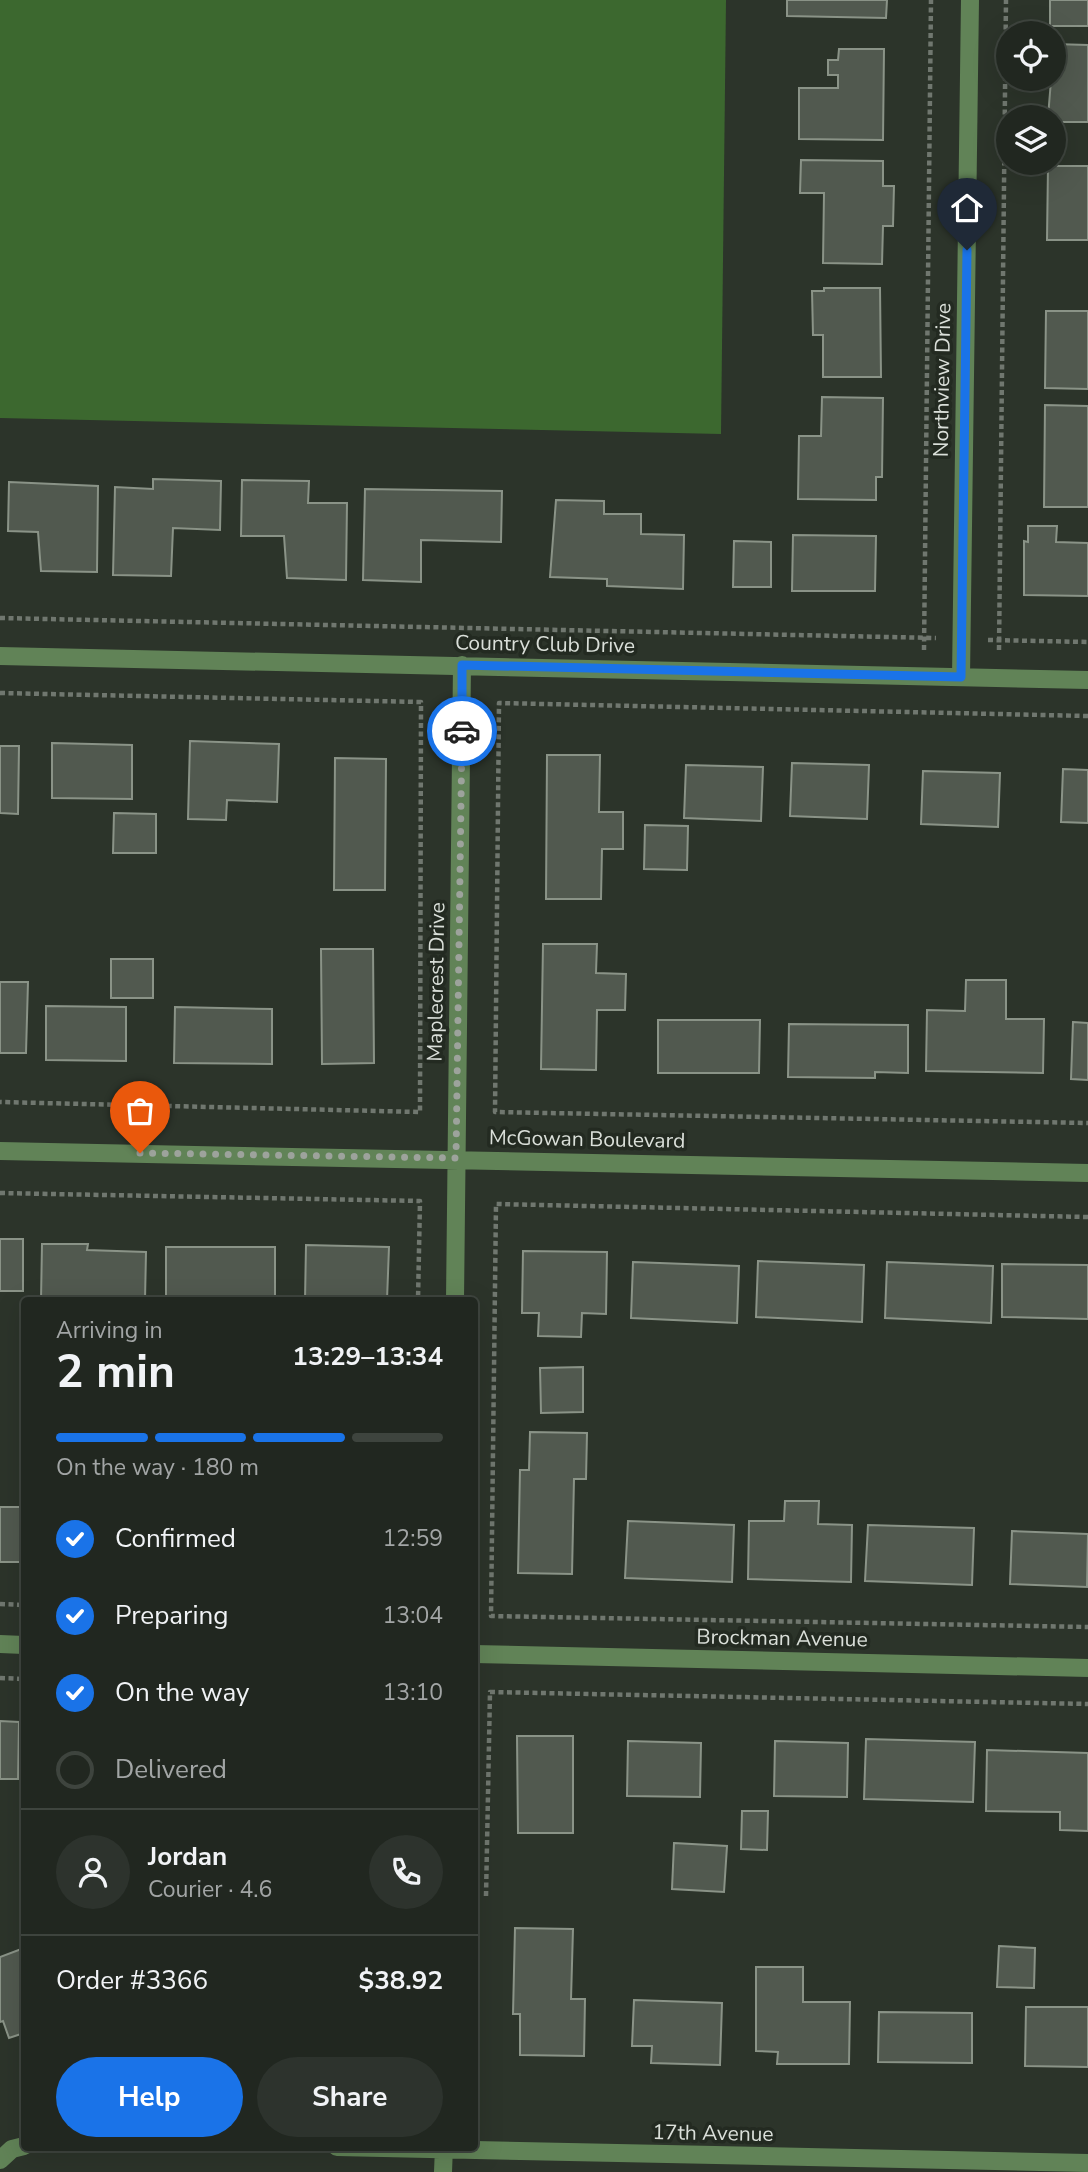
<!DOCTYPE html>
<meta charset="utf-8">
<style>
:root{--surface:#212720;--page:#2d332d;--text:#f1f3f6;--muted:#a2a5a5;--line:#3e443e;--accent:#1a73e8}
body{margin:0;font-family:"Nunito Sans",sans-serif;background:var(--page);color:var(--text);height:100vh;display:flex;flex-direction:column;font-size:26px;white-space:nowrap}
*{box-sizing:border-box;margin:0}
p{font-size:23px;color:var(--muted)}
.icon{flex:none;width:38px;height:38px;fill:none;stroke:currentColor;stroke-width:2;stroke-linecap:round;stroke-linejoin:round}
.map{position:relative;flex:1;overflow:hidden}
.panel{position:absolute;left:21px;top:1297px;width:457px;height:854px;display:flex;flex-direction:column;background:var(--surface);border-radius:7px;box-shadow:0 7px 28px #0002,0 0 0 2px var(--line)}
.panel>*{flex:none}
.controls{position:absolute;left:996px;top:21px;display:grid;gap:14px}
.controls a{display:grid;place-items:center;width:70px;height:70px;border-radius:50%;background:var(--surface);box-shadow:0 7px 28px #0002,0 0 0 2px var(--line);font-size:35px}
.pin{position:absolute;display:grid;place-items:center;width:60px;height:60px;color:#fff;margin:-72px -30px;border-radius:50% 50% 50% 0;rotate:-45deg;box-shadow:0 0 7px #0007}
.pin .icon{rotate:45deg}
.courier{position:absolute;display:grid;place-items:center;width:70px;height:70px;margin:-35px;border:5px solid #1a73e8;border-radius:50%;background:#fff;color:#222;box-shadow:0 2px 9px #0007}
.overview em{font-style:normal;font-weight:700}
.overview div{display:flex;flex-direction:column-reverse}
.overview{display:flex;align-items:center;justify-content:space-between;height:119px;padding:0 35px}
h1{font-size:46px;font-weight:700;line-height:52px}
.bar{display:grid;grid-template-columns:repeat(4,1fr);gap:10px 7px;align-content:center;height:84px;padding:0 35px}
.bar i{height:9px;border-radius:5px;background:var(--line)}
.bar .on{background:var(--accent)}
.bar p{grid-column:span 4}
.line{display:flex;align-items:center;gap:18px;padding:0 35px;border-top:2px solid var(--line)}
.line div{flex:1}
.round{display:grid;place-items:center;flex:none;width:74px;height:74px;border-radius:37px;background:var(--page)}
ol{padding:0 35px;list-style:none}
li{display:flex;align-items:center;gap:21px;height:77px}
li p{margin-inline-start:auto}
li .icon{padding:7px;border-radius:50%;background:var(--accent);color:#fff;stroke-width:4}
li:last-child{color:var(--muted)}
li i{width:38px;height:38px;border:4px solid var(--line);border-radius:50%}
.primary-button{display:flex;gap:14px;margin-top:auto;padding:14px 35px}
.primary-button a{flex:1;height:80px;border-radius:42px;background:var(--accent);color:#fff;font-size:28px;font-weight:700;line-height:80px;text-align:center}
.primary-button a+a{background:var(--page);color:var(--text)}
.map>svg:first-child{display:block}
.green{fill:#3c682f}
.building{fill:#51594f;stroke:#8a9387;stroke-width:2}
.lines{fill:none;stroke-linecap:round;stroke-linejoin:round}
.path{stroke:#70776f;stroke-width:4.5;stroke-dasharray:5 3.5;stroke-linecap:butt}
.minor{stroke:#618357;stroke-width:18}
.done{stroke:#9da39c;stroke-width:7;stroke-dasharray:0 12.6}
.route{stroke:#1a73e8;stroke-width:9}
.labels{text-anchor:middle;stroke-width:7;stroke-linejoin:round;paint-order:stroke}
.street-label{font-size:21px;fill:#dadfd9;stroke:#232a21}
</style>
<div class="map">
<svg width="1088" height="2172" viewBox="0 0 1088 2172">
<rect width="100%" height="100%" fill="#2c342a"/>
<path class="green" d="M0,0H726L721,434L0,418Z"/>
<path class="building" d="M787,0H887L886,18L787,16Z
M1050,0H1088V26H1050Z
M1054,44L1088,45V122H1054V117H1048Z
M839,49H884L883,140L799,139V88H838V75H828V60H838Z
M801,160L883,161V186H894L893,226H883L882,264L823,263L824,193H800Z
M1048,166H1088V240H1047Z
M824,288H880L881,377H823V335H813L812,291H824Z
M1046,311H1088V389L1045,388Z
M822,397L883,398L882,477H876V500L798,499L799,436H821Z
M1045,405L1088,406V507H1044Z
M153,479L221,481L220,530L173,528L171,576L113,575L115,487L153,489Z
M242,480L309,481L308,503H347L346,580L287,578L284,536H241Z
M9,482L98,486L97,572L41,571L38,532L8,531Z
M365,489L502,491L501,542L421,540V582L363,580Z
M556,500L604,501V514H641V534L684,535L683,589L607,586V579L550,577Z
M1028,526H1057L1056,542L1088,543V596L1024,595V541L1028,542Z
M793,535L876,536L875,591H792Z
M734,541L771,542V587H733Z
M190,741L279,744L277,802L227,800L226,820L188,819Z
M52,743L132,745V799L52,798Z
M0,746H19L18,814L0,813Z
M547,755H600L599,812H623V849H602L601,899H546Z
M335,758L386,759L385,890H334Z
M792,763L869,765L867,819L790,816Z
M686,765L763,767L761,821L684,818Z
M1063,769L1088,770V823L1061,822Z
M923,771L1000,773L998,827L921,824Z
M114,813L156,814V853H113Z
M645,825L688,826L687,870L644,869Z
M543,944H597L596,973L626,974L625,1010H597L596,1070L541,1069Z
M321,949H373L374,1063L322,1064Z
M111,959H153V998H111Z
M966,980H1006V1019H1044L1043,1073L926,1071L927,1010L965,1011Z
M0,982H28L26,1053H0Z
M46,1006L126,1007V1061L46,1060Z
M175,1007L272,1009V1064L174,1063Z
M658,1020H760L759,1073H658Z
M1073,1022L1088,1023V1080L1071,1079Z
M789,1024L908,1025V1073L875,1072V1078L788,1077Z
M0,1239H23V1291H0Z
M42,1244H88L87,1250L146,1252L145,1300H41Z
M306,1245L389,1247L387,1300H305Z
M166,1247H275V1300H166Z
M523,1251L607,1252L606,1314L582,1313L581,1337L538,1336L539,1313H522Z
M758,1261L864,1265L862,1322L756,1317Z
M633,1262L739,1266L737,1323L631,1318Z
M887,1262L993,1266L991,1323L885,1318Z
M1002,1264L1088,1265V1319L1002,1317Z
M583,1367V1412L541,1413L540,1368Z
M530,1432L587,1433L586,1479H574L572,1574L518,1573L520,1470H529Z
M785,1501H819L818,1524L852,1525L851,1582L748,1579L749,1521H784Z
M0,1507H22L21,1562H0Z
M628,1521L734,1525L732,1582L625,1578Z
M868,1525L974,1528L972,1585L865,1581Z
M1012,1531L1088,1534L1087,1587L1010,1584Z
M0,1721L19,1722L18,1779H0Z
M517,1736H573V1833H518Z
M866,1739L975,1742L973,1802L864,1799Z
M628,1741L701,1743L700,1797L627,1796Z
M775,1741L848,1743L847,1797L774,1796Z
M987,1750L1088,1753V1831L1060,1830V1812L986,1811Z
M742,1811H768L767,1850L741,1849Z
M674,1843L727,1846L724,1892L672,1889Z
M515,1928L573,1929L571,1999H585L584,2056L520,2055V2014H513Z
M999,1946L1035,1948L1034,1988L997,1987Z
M24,1948V2033L9,2038L3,2021L0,2022V1957Z
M756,1967H803V2002H850L849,2064H777L778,2052L756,2051Z
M634,2000L722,2003L720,2065L651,2063L652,2046H632Z
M1026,2007H1088V2067L1025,2066Z
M879,2012L972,2013V2063L878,2062Z"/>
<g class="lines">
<path class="path" d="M0,618L936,638
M988,640L1088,642
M924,650L931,0
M999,650L1006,0
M0,693L421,702L420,1112L0,1102
M1088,716L499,703L495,1112L1088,1123
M0,1193L420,1201L418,1300
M1088,1217L496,1204L491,1616L1088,1627
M0,1604L24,1605
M0,1678L24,1679
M486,1896L490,1692L1088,1704"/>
<path class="minor" d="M0,656L1088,680
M961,677L970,0
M0,1151L1088,1173
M455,1300L462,665
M0,1644L24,1645
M474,1654L1088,1668
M337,2147L1088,2163
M0,2160L12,2149L24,2146
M443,2172L444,2147"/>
</g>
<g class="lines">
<path class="done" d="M140,1153L456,1158L462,731"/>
<path class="route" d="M462,731V665L961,677L967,250"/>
</g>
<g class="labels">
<g class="street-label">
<text transform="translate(942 380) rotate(-89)" y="7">Northview Drive</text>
<text transform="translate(545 644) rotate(1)" y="7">Country Club Drive</text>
<text transform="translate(436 982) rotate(-89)" y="7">Maplecrest Drive</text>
<text transform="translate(587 1139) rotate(1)" y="7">McGowan Boulevard</text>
<text transform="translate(782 1638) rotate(1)" y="7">Brockman Avenue</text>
<text transform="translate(713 2133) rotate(1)" y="7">17th Avenue</text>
</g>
</g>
</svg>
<div class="controls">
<a><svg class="icon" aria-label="locate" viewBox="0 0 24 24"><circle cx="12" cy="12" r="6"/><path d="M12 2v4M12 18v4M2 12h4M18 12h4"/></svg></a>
<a><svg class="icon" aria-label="layers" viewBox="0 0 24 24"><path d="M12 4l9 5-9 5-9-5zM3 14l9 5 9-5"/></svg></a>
</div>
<div class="pin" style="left:140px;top:1153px;background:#ea580c"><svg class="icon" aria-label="bag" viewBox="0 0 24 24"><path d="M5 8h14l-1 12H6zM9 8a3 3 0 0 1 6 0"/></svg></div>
<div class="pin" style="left:967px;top:250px;background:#1f2937"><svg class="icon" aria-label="home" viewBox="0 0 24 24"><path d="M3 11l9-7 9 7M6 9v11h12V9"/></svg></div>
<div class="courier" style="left:462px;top:731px"><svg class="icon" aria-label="car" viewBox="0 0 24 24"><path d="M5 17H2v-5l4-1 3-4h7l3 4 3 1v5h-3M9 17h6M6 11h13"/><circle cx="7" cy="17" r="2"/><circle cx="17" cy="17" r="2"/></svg></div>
<section class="panel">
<div class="overview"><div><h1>2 min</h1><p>Arriving in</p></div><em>13:29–13:34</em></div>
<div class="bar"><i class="on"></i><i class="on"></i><i class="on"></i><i></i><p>On the way · 180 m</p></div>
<ol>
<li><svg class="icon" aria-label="check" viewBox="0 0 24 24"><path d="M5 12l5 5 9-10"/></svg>Confirmed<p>12:59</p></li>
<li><svg class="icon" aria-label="check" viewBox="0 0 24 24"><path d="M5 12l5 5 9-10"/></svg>Preparing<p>13:04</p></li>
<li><svg class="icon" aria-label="check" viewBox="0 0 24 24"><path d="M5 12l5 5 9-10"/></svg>On the way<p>13:10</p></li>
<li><i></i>Delivered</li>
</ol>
<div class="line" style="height:126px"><a class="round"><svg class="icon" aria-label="person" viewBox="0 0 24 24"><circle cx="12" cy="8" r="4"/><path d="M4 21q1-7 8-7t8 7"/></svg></a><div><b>Jordan</b><p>Courier · 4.6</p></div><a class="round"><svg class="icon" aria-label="phone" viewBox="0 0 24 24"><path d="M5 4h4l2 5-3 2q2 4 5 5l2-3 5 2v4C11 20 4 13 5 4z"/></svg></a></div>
<div class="line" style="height:91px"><div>Order #3366</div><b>$38.92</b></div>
<div class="primary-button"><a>Help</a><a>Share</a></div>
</section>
</div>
